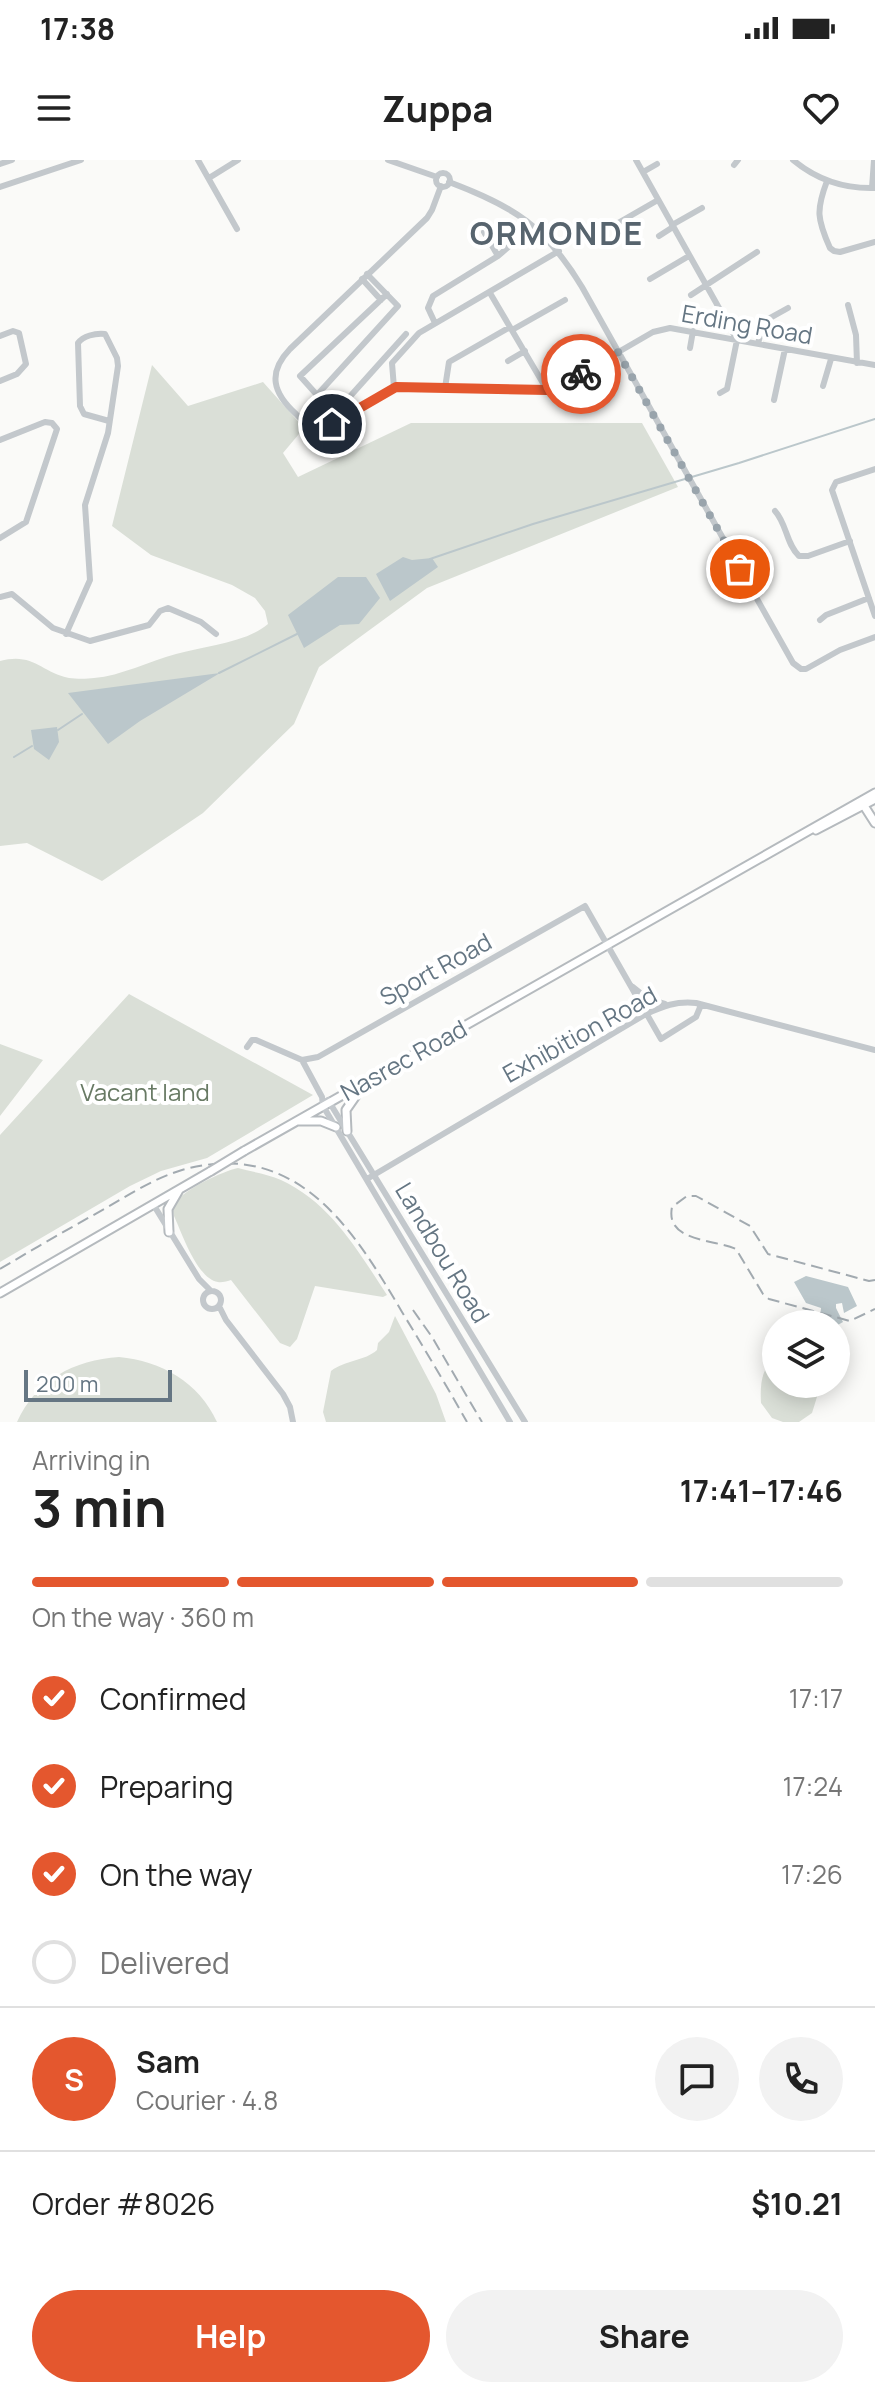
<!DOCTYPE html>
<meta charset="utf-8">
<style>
:root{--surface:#fff;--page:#f2f2f2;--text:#222;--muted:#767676;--line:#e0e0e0;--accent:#e4572e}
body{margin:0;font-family:Manrope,sans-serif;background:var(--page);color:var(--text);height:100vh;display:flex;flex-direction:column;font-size:30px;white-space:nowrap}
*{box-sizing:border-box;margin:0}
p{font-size:26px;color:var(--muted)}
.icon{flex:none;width:44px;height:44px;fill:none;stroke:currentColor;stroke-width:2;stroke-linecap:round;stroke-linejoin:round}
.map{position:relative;height:1262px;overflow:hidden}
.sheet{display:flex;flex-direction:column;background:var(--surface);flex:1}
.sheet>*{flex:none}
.controls{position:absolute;left:762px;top:1150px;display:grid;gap:16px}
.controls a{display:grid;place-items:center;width:88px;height:88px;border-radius:50%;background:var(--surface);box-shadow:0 4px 20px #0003;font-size:40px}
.scale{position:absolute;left:24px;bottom:20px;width:148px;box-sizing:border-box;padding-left:8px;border:4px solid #657683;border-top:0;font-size:22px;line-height:28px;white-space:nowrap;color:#657683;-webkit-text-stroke:6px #fff;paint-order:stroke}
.pin{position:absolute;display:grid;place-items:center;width:68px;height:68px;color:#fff;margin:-34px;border:4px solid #fff;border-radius:50%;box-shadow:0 2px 8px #0007}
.courier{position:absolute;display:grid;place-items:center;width:80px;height:80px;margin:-40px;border:6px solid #e4572e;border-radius:50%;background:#fff;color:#222;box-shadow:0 2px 10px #0007}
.headline em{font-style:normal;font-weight:700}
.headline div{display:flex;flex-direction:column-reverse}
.headline{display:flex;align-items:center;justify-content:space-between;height:136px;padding:0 32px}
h1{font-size:52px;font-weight:700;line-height:60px}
.bar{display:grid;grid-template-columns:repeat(4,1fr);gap:12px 8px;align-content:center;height:96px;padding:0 32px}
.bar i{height:10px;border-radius:6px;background:var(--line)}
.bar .on{background:var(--accent)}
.bar p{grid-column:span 4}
.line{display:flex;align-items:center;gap:20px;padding:0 32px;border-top:2px solid var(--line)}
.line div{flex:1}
.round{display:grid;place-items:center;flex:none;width:84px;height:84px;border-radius:42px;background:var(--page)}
ol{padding:0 32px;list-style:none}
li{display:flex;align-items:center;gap:24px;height:88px}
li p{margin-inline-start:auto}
li .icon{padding:8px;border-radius:50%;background:var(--accent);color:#fff;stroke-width:4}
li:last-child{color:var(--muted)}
li i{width:44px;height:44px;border:4px solid var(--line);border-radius:50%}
.cta{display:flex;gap:16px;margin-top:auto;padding:16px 32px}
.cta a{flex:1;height:92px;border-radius:48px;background:var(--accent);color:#fff;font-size:32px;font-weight:700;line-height:92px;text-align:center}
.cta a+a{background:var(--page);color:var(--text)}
.status{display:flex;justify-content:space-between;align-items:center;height:56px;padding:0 40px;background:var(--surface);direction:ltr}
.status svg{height:22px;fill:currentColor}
header{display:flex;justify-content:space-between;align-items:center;height:104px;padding:0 32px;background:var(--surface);font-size:36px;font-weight:700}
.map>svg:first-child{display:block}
.green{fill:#dadfd7}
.water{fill:#bbc7cb}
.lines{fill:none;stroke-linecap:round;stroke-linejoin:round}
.stream{stroke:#bbc7cb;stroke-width:2}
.major-casing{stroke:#b5babe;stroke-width:11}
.minor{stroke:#c3c8cc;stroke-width:6}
.major{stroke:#fff;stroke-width:7}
.rail{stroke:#a2aab0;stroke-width:2;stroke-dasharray:12 6;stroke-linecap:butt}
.major-bridge-casing{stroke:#b5babe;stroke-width:11;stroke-linecap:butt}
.major-bridge{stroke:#fff;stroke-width:7}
.done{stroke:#99a4ac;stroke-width:8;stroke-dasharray:0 14.4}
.route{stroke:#e4572e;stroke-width:10}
.labels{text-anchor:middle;stroke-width:8;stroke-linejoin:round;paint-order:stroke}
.street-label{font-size:24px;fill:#657683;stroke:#fff}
.park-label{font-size:24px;fill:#687a64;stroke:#fff}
.district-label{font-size:32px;font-weight:bold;letter-spacing:2px;fill:#57646e;stroke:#fff}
</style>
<div class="status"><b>17:38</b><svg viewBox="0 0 49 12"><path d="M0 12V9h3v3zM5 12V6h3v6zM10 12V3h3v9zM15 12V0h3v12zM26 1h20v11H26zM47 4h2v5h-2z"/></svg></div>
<header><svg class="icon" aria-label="menu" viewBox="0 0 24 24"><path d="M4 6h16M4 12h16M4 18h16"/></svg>Zuppa<svg class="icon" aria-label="heart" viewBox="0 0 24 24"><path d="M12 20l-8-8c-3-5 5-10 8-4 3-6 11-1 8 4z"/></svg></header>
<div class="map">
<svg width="875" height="1262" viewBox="0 0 875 1262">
<rect width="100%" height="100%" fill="#fafaf8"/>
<path class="green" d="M152,205L188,246L263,222L304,268L283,293L298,317L411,263H642L678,327L427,428L319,507L294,564L203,653L102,721L27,683L0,686V501C33,492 41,512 69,518C76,519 87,519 94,518C121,516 149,501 176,494C204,486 246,483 268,464L265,451L255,438L232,425L151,395L112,366Z
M129,834L313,935L207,998L161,1011L130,1026L0,1102V975Z
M0,884L43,900L0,956Z
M238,1008C252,1012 268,1014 281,1020C331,1043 358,1091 387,1135L383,1137L315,1126L297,1179L290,1187L280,1183L231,1120C228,1121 221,1123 218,1122C197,1119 182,1073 174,1056C173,1050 172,1049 175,1043C183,1030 223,1011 238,1008Z
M395,1156L436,1234L446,1262H326L323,1252L331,1211C345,1200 365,1201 377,1190L378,1183L389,1172Z
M119,1197C161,1201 199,1222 217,1262H17C36,1220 74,1200 119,1197Z
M776,1197V1224H821L812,1253L799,1262H783L772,1258L761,1243C760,1225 761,1208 776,1197Z"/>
<path class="water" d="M403,397L412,400L432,398L438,407L390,441L376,414Z
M338,417H366L380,438L359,464L340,465L304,488L288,455Z
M220,513L140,561L108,584L68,533Z
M57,567L59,582L49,600L34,589L31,570Z
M806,1116L848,1127L857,1146L844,1153L842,1143L836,1144V1148L843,1162L836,1166V1164H822L820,1159L821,1148L806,1143L794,1122Z"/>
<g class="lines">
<path class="stream" d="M430,399L533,364L739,303L875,259
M219,513L299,473
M58,570L82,554
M14,597L32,586"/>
<defs>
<path id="major" d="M861,641L875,663
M816,670L875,639
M299,961H321L336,967
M347,971L346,950L362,927
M244,991L875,633
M169,1072L168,1049L179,1030
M0,1133L211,1011"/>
</defs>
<use href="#major" class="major-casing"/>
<path class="minor" d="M198,0L237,69
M388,0L437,17
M636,0L737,180L727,229L720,233
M793,0C817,20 844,29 875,28
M0,4L12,0
M734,5L738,0
M643,12L657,4
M436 20a7 7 0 1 1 14 0a7 7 0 1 1-14 0Z
M209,18L238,0
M827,21C816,50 817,59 830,88L834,91L840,92L875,82
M449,22C515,47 545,66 582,127L793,503L801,509H806L840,490L875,477
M0,27L81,0
M872,28L874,0
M618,63L658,40
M672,65L702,48
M659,76L673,67
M498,96L513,83
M367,114L398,146L317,235L300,216L387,134
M362,119L381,140
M650,119L689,96
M490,133L547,230
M691,135L757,92
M848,145L856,175L857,203
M435,163L428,148L433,136L498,96L484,72
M512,170L565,140
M0,176L13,171L19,173L26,204L17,214L0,221
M758,184L763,162L788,148
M690,188L693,171
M508,201L525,191
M570,203L586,231L599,233L609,231
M823,226L831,199
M394,228L547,230L577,216L653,172L670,168L875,205
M394,228C384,236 327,270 316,268C308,267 301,259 296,254C273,233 267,213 290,189L427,58L432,50L441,26
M394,228L392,203L419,173L559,91
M445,228L449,202L510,167
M774,240L785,189
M349,254L345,242L406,174
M0,280L45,262L52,263L57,269L26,362L0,378
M875,309L836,322L832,330L875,456
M775,351C787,364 786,384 799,396H808L850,381
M0,437L12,434L53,468L90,481L149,465L160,451L168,448L201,462L216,474
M820,460L826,455L869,438
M66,474L90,420L85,345L108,273L118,206L117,198L105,174C95,173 83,176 78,183L80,246L84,254L109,261
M633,827L648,839L665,844
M247,887L252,880H256L302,900L322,937L323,946L510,1262
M302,900L318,897L585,746L661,879L696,857L701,845
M328,940L525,1262
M367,1019L646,854C663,846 676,841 696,843L875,890
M153,1044L199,1119L210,1130
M203 1140a9 9 0 1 1 18 0a9 9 0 1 1-18 0Z
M219,1146L226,1160L283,1234L290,1247L293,1262"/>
<use href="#major" class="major"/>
<path class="rail" d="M0,1109C35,1088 70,1068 106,1048C130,1034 155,1018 182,1010C296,978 353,1068 402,1152C424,1188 446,1225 467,1262
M875,1120L869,1121L768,1094L750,1066L696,1036H687L672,1047C665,1082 714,1079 736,1089L763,1134L769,1139L850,1161L875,1149
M413,1150L432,1177L482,1262"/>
<defs>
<path id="major-bridge" d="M211,1011L244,991"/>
</defs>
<use href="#major-bridge" class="major-bridge-casing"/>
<use href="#major-bridge" class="major-bridge"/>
</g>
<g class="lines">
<path class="done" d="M581,214L618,192L740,409"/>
<path class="route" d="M332,264L396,227L547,230L581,214"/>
</g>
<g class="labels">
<g class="street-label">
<text transform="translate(747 165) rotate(10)" y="8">Erding Road</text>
<text transform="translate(436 810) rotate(-29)" y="8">Sport Road</text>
<text transform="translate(580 875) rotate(-29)" y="8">Exhibition Road</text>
<text transform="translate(404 901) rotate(-29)" y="8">Nasrec Road</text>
<text transform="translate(442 1093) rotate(59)" y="8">Landbou Road</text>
</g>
<g class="park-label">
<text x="145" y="941">Vacant land</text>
</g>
<g class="district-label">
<text x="557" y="85">ORMONDE</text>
</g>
</g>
</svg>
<div class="controls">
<a><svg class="icon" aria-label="layers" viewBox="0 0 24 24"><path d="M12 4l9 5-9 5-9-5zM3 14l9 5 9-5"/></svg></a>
</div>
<div class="scale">200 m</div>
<div class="pin" style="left:740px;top:409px;background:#ea580c"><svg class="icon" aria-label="bag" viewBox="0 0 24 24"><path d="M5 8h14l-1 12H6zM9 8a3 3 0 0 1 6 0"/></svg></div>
<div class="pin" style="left:332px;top:264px;background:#1f2937"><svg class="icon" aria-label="home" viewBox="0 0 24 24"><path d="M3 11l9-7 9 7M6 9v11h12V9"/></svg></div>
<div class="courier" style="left:581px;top:214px"><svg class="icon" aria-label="bike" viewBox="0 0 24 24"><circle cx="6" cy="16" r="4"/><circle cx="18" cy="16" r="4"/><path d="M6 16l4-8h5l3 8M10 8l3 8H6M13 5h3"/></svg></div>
</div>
<section class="sheet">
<div class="headline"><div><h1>3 min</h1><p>Arriving in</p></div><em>17:41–17:46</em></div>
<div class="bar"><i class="on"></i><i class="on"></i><i class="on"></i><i></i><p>On the way · 360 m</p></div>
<ol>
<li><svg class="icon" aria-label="check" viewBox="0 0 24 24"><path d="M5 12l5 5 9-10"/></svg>Confirmed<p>17:17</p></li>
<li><svg class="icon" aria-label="check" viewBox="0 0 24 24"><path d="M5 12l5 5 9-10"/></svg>Preparing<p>17:24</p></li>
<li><svg class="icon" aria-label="check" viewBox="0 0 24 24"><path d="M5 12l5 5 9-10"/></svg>On the way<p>17:26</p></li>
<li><i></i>Delivered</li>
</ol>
<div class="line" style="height:144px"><b class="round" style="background:var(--accent);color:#fff">S</b><div><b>Sam</b><p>Courier · 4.8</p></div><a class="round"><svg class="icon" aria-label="chat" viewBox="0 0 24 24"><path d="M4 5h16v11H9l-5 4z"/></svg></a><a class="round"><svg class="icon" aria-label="phone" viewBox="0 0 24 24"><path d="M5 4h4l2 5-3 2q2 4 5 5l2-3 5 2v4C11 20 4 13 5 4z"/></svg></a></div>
<div class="line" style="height:104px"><div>Order #8026</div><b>$10.21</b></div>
<div class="cta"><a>Help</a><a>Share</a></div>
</section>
